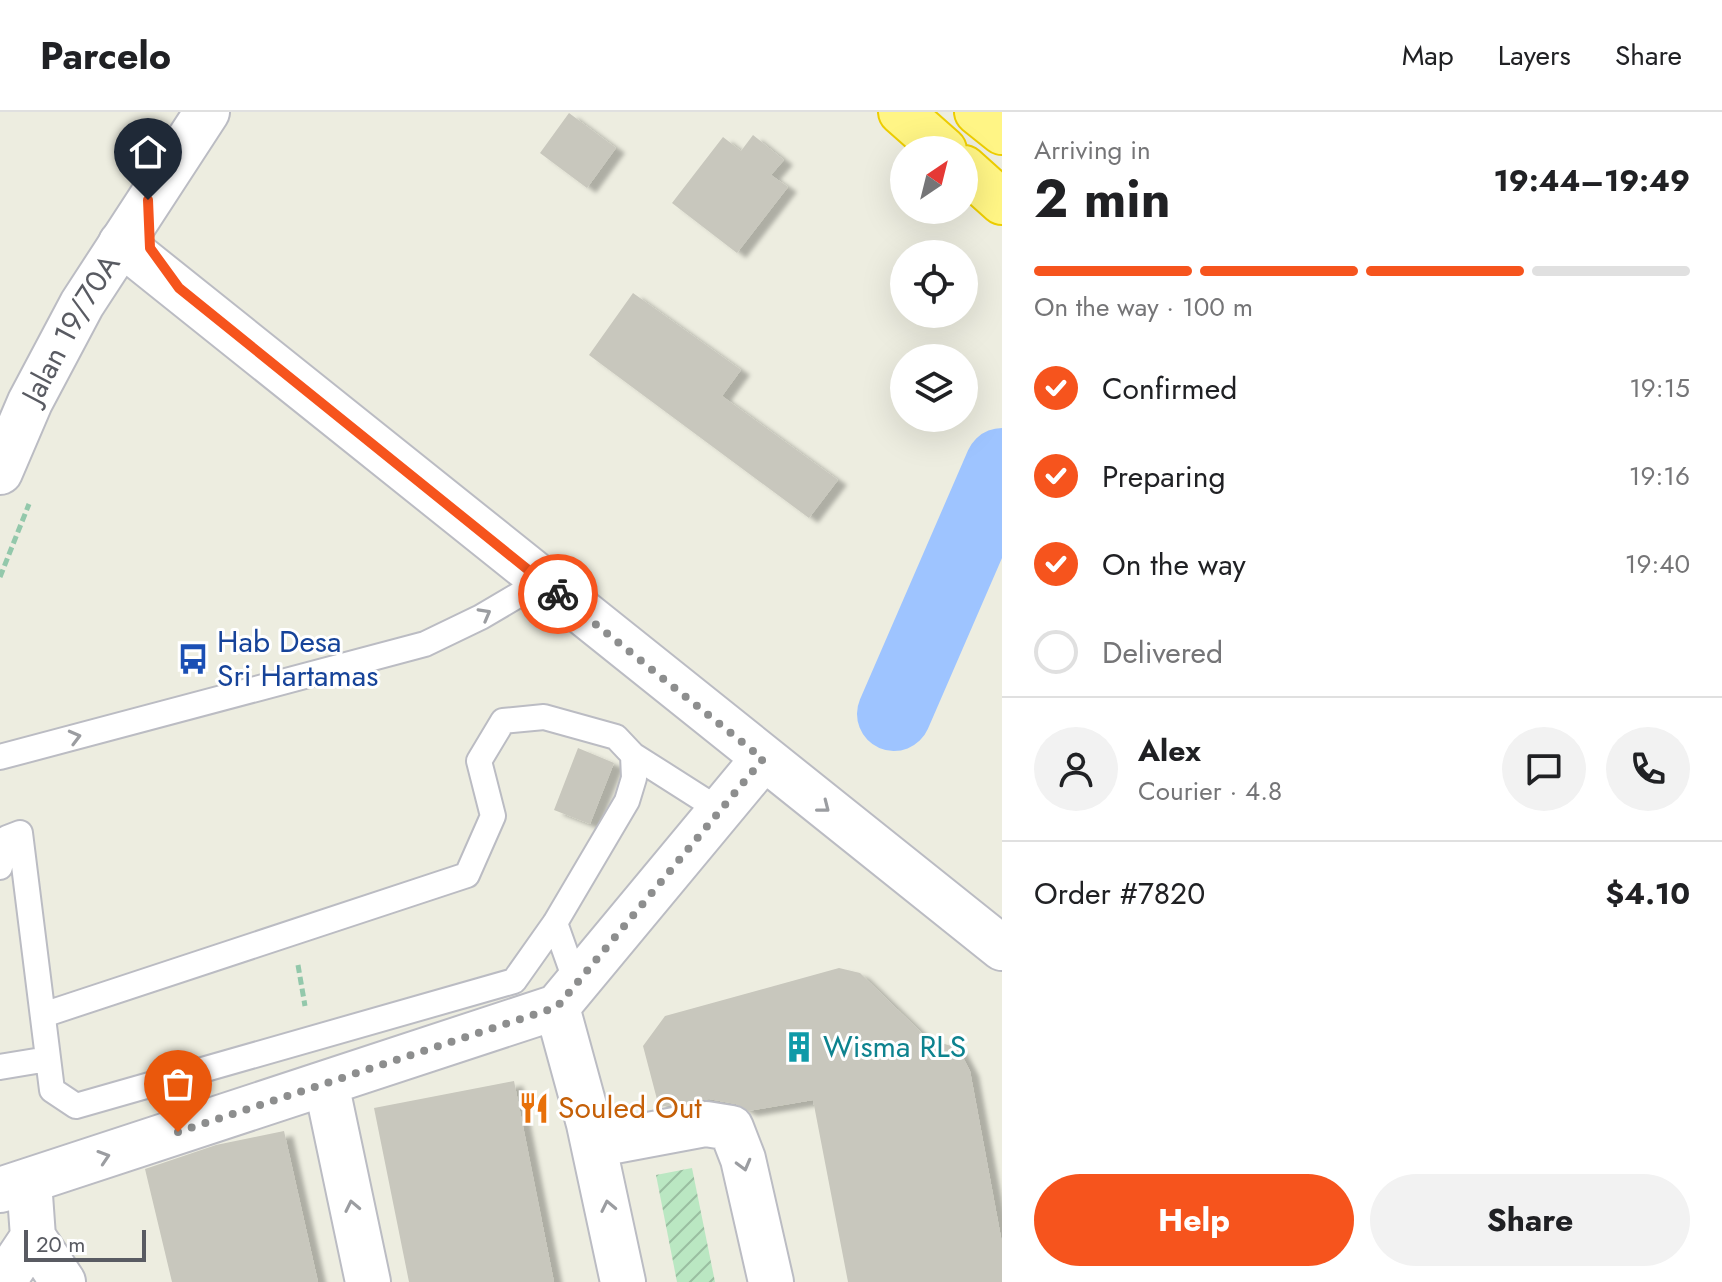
<!DOCTYPE html>
<meta charset="utf-8">
<style>
:root{--surface:#fff;--page:#f2f2f2;--text:#202124;--muted:#757577;--line:#e0e0e0;--accent:#f6541d}
body{margin:0;font-family:Jost,sans-serif;background:var(--page);color:var(--text);height:100vh;display:flex;flex-direction:column;font-size:30px;white-space:nowrap}
*{box-sizing:border-box;margin:0}
p{font-size:26px;color:var(--muted)}
.icon{flex:none;width:44px;height:44px;fill:none;stroke:currentColor;stroke-width:2;stroke-linecap:round;stroke-linejoin:round}
.map{position:relative;flex:1;overflow:hidden}
.sheet{display:flex;flex-direction:column;background:var(--surface);width:720px}
.sheet>*{flex:none}
.needle{width:52px;rotate:35deg}
.fabs{position:absolute;left:890px;top:24px;display:grid;gap:16px}
.fabs a{display:grid;place-items:center;width:88px;height:88px;border-radius:50%;background:var(--surface);box-shadow:0 8px 32px #0002;font-size:40px}
.scale{position:absolute;left:24px;bottom:20px;width:122px;box-sizing:border-box;padding-left:8px;border:4px solid #595b62;border-top:0;font-size:22px;line-height:28px;white-space:nowrap;color:#595b62;-webkit-text-stroke:6px #fff;paint-order:stroke}
.pin{position:absolute;display:grid;place-items:center;width:68px;height:68px;color:#fff;margin:-82px -34px;border-radius:50% 50% 50% 0;rotate:-45deg;box-shadow:0 0 8px #0007}
.pin .icon{rotate:45deg}
.courier{position:absolute;display:grid;place-items:center;width:80px;height:80px;margin:-40px;border:6px solid #f6541d;border-radius:50%;background:#fff;color:#222;box-shadow:0 2px 10px #0007}
.summary em{font-style:normal;font-weight:700}
.summary div{display:flex;flex-direction:column-reverse}
.summary{display:flex;align-items:center;justify-content:space-between;height:136px;padding:0 32px}
h1{font-size:52px;font-weight:700;line-height:60px}
.bar{display:grid;grid-template-columns:repeat(4,1fr);gap:12px 8px;align-content:center;height:96px;padding:0 32px}
.bar i{height:10px;border-radius:6px;background:var(--line)}
.bar .on{background:var(--accent)}
.bar p{grid-column:span 4}
.line{display:flex;align-items:center;gap:20px;padding:0 32px;border-top:2px solid var(--line)}
.line div{flex:1}
.round{display:grid;place-items:center;flex:none;width:84px;height:84px;border-radius:42px;background:var(--page)}
ol{padding:0 32px;list-style:none}
li{display:flex;align-items:center;gap:24px;height:88px}
li p{margin-inline-start:auto}
li .icon{padding:8px;border-radius:50%;background:var(--accent);color:#fff;stroke-width:4}
li:last-child{color:var(--muted)}
li i{width:44px;height:44px;border:4px solid var(--line);border-radius:50%}
.cta{display:flex;gap:16px;margin-top:auto;padding:16px 32px}
.cta a{flex:1;height:92px;border-radius:48px;background:var(--accent);color:#fff;font-size:32px;font-weight:700;line-height:92px;text-align:center}
.cta a+a{background:var(--page);color:var(--text)}
header{display:flex;align-items:center;gap:48px;box-sizing:border-box;height:112px;padding:0 40px;background:var(--surface);border-bottom:2px solid var(--line)}
header strong{font-size:38px}
nav{display:flex;gap:44px;margin-inline-start:auto;font-size:28px}
main{display:flex;flex:1;min-height:0}
.map>svg:first-child{display:block}
.garden{fill:url(#garden-furrows)}
.lines{fill:none;stroke-linecap:round;stroke-linejoin:round}
.river{stroke:#9ec4ff;stroke-width:74}
.building{fill:#c8c7bd;filter:url(#shadow)}
.service-casing{stroke:#bbbcc3;stroke-width:28}
.minor-casing{stroke:#bbbcc3;stroke-width:48}
.tertiary-casing{stroke:#bbbcc3;stroke-width:48}
.motorway-casing{stroke:#edcd00;stroke-width:48}
.path{stroke:#93c8ab;stroke-width:5;stroke-dasharray:8 4;stroke-linecap:butt}
.service{stroke:#fff;stroke-width:24}
.minor{stroke:#fff;stroke-width:44}
.tertiary{stroke:#fff;stroke-width:44}
.motorway{stroke:#fff585;stroke-width:44}
.oneway{stroke:#9b9da1}
.done{stroke:#8d8e8e;stroke-width:8;stroke-dasharray:0 14.4}
.route{stroke:#f6541d;stroke-width:10}
.labels{text-anchor:middle;stroke-width:6;stroke-linejoin:round;paint-order:stroke}
.street-label{font-size:30px;fill:#595b62;stroke:#fff}
.transit-label{font-size:30px;fill:#164399;stroke:#fff;text-anchor:start}
.culture-label{font-size:30px;fill:#0d838f;stroke:#fff;text-anchor:start}
.food-label{font-size:30px;fill:#c56008;stroke:#fff;text-anchor:start}
</style>
<header>
<strong>Parcelo</strong>
<nav><a>Map</a><a>Layers</a><a>Share</a></nav>
</header>
<main>
<div class="map">
<svg width="1002" height="1170" viewBox="0 0 1002 1170">
<defs>
<pattern id="garden-furrows" width="10" height="10" patternUnits="userSpaceOnUse" patternTransform="scale(2)"><rect width="10" height="10" fill="#bae7c2"/><path d="M-1 1l2-2M0 10L10 0M9 11l2-2" fill="none" stroke="#9abea1"/></pattern>
<filter id="shadow"><feDropShadow dx="9" dy="5" stdDeviation="2" flood-color="#0004"/></filter>
</defs>
<rect width="100%" height="100%" fill="#edede0"/>
<path class="garden" d="M692,1056L715,1170H677L656,1063Z"/>
<g class="lines">
<path class="river" d="M894,602L1002,353"/>
</g>
<path class="building" d="M569,1L616,36L587,76L540,41Z
M753,23L784,48L771,63L788,75L737,141L672,91L723,25L741,39Z
M633,181L741,258L722,284L838,368L809,406L589,243Z
M578,636L614,651L590,712L554,698Z
M839,856L860,861L928,927L958,936L970,959L1002,1131V1170H848L813,988L748,999L736,992L709,987L659,995L643,934L665,904Z
M514,969L554,1170H409L374,996Z
M284,1019L318,1170H172L145,1057L216,1033Z"/>
<g class="lines">
<defs>
<path id="service" d="M633,643L721,699
M0,645L425,532L481,505L542,469
M0,755L7,726L20,721L52,978L76,994L514,869L555,811L627,689L634,666L633,643L616,625L544,605L503,609L479,649L493,704L467,763L43,903
M555,811L577,873
M0,955L48,947"/>
<path id="minor" d="M121,131L1002,836
M557,895L589,1012L623,1170
M326,971L368,1170
M589,1012L610,1030L706,1012L731,1016L743,1047L771,1170
M29,1069L33,1125L63,1170
M0,1078L557,895L763,647
M3,1170L33,1125"/>
<g id="tertiary">
<path id="s1" d="M0,360L30,290L82,192L207,0"/>
</g>
<path id="motorway" d="M901,0L944,38
M977,0L1002,20
M964,56L1002,90"/>
</defs>
<use href="#service" class="service-casing"/>
<use href="#minor" class="minor-casing"/>
<use href="#tertiary" class="tertiary-casing"/>
<use href="#motorway" class="motorway-casing"/>
<path class="path" d="M0,465L29,392
M298,853L305,894"/>
<use href="#service" class="service"/>
<use href="#minor" class="minor"/>
<use href="#tertiary" class="tertiary"/>
<use href="#motorway" class="motorway"/>
</g>
<defs><path id="oneway-chevron" d="M-2-3.5L2.5 0L-2 3.5" fill="none" stroke-width="1.6" stroke-linecap="round" stroke-linejoin="round" transform="scale(2)"/></defs>
<g class="oneway">
<use href="#oneway-chevron" transform="translate(485 502) rotate(-29)"/>
<use href="#oneway-chevron" transform="translate(75 625) rotate(-15)"/>
<use href="#oneway-chevron" transform="translate(824 695) rotate(38)"/>
<use href="#oneway-chevron" transform="translate(104 1045) rotate(-18)"/>
<use href="#oneway-chevron" transform="translate(744 1053) rotate(75)"/>
<use href="#oneway-chevron" transform="translate(352 1094) rotate(-102)"/>
<use href="#oneway-chevron" transform="translate(608 1094) rotate(-102)"/>
</g>
<g class="lines">
<path class="done" d="M178,1020L557,895L763,647L558,482"/>
<path class="route" d="M148,88L150,136L179,176L558,482"/>
</g>
<defs>
<symbol id="bus-bare" viewBox="-9 -9 18 18"><path d="M-5-6H5V4H4V6H2V4H-2V6H-4V4H-5ZM-3.5-4V0h7V-4ZM-3.5 1.2v1.5H-2V1.2ZM2 1.2v1.5H3.5V1.2Z" fill="#1a4fb4" stroke="#fff" stroke-width="2.5" paint-order="stroke"/></symbol>
<symbol id="building-bare" viewBox="-9 -9 18 18"><path d="M-4-6H4V6H1V3H-1V6H-4ZM-2.5-4.3h1.7v1.8h-1.7ZM.8-4.3h1.7v1.8H.8ZM-2.5-1h1.7V.8h-1.7ZM.8-1h1.7V.8H.8Z" fill="#0f9aa8" stroke="#fff" stroke-width="2.5" paint-order="stroke"/></symbol>
<symbol id="restaurant-bare" viewBox="-9 -9 18 18"><path d="M-5-6h1v4h1v-4h1v4h1v-4h1v5L-1.5 .5V6h-2V.5L-5-1ZM5-6V6H3V1.5H1.5Q1.5-4 5-6Z" fill="#e8710a" stroke="#fff" stroke-width="2.5" paint-order="stroke"/></symbol>
</defs>
<g fill-rule="evenodd">
<use href="#bus-bare" x="171" y="525" width="44" height="44"/>
<use href="#building-bare" x="777" y="913" width="44" height="44"/>
<use href="#restaurant-bare" x="512" y="974" width="44" height="44"/>
</g>
<g class="labels">
<g class="street-label">
<text dy="10" stroke="none"><textPath href="#s1" startOffset="160">Jalan 19/70A</textPath></text>
</g>
<g class="transit-label">
<text x="217" y="540">Hab Desa<tspan x="217" dy="34">Sri Hartamas</tspan></text>
</g>
<g class="culture-label">
<text x="823" y="945">Wisma RLS</text>
</g>
<g class="food-label">
<text x="558" y="1006">Souled Out</text>
</g>
</g>
</svg>
<div class="fabs">
<a><svg class="needle" viewBox="-14 -14 28 28"><path d="M0-13l5 13h-10z" fill="#e53935"/><path d="M0 13l5-13h-10z" fill="#757577"/></svg></a>
<a><svg class="icon" aria-label="locate" viewBox="0 0 24 24"><circle cx="12" cy="12" r="6"/><path d="M12 2v4M12 18v4M2 12h4M18 12h4"/></svg></a>
<a><svg class="icon" aria-label="layers" viewBox="0 0 24 24"><path d="M12 4l9 5-9 5-9-5zM3 14l9 5 9-5"/></svg></a>
</div>
<div class="scale">20 m</div>
<div class="pin" style="left:178px;top:1020px;background:#ea580c"><svg class="icon" aria-label="bag" viewBox="0 0 24 24"><path d="M5 8h14l-1 12H6zM9 8a3 3 0 0 1 6 0"/></svg></div>
<div class="pin" style="left:148px;top:88px;background:#1f2937"><svg class="icon" aria-label="home" viewBox="0 0 24 24"><path d="M3 11l9-7 9 7M6 9v11h12V9"/></svg></div>
<div class="courier" style="left:558px;top:482px"><svg class="icon" aria-label="bike" viewBox="0 0 24 24"><circle cx="6" cy="16" r="4"/><circle cx="18" cy="16" r="4"/><path d="M6 16l4-8h5l3 8M10 8l3 8H6M13 5h3"/></svg></div>
</div>
<section class="sheet">
<div class="summary"><div><h1>2 min</h1><p>Arriving in</p></div><em>19:44–19:49</em></div>
<div class="bar"><i class="on"></i><i class="on"></i><i class="on"></i><i></i><p>On the way · 100 m</p></div>
<ol>
<li><svg class="icon" aria-label="check" viewBox="0 0 24 24"><path d="M5 12l5 5 9-10"/></svg>Confirmed<p>19:15</p></li>
<li><svg class="icon" aria-label="check" viewBox="0 0 24 24"><path d="M5 12l5 5 9-10"/></svg>Preparing<p>19:16</p></li>
<li><svg class="icon" aria-label="check" viewBox="0 0 24 24"><path d="M5 12l5 5 9-10"/></svg>On the way<p>19:40</p></li>
<li><i></i>Delivered</li>
</ol>
<div class="line" style="height:144px"><a class="round"><svg class="icon" aria-label="person" viewBox="0 0 24 24"><circle cx="12" cy="8" r="4"/><path d="M4 21q1-7 8-7t8 7"/></svg></a><div><b>Alex</b><p>Courier · 4.8</p></div><a class="round"><svg class="icon" aria-label="chat" viewBox="0 0 24 24"><path d="M4 5h16v11H9l-5 4z"/></svg></a><a class="round"><svg class="icon" aria-label="phone" viewBox="0 0 24 24"><path d="M5 4h4l2 5-3 2q2 4 5 5l2-3 5 2v4C11 20 4 13 5 4z"/></svg></a></div>
<div class="line" style="height:104px"><div>Order #7820</div><b>$4.10</b></div>
<div class="cta"><a>Help</a><a>Share</a></div>
</section>
</main>
